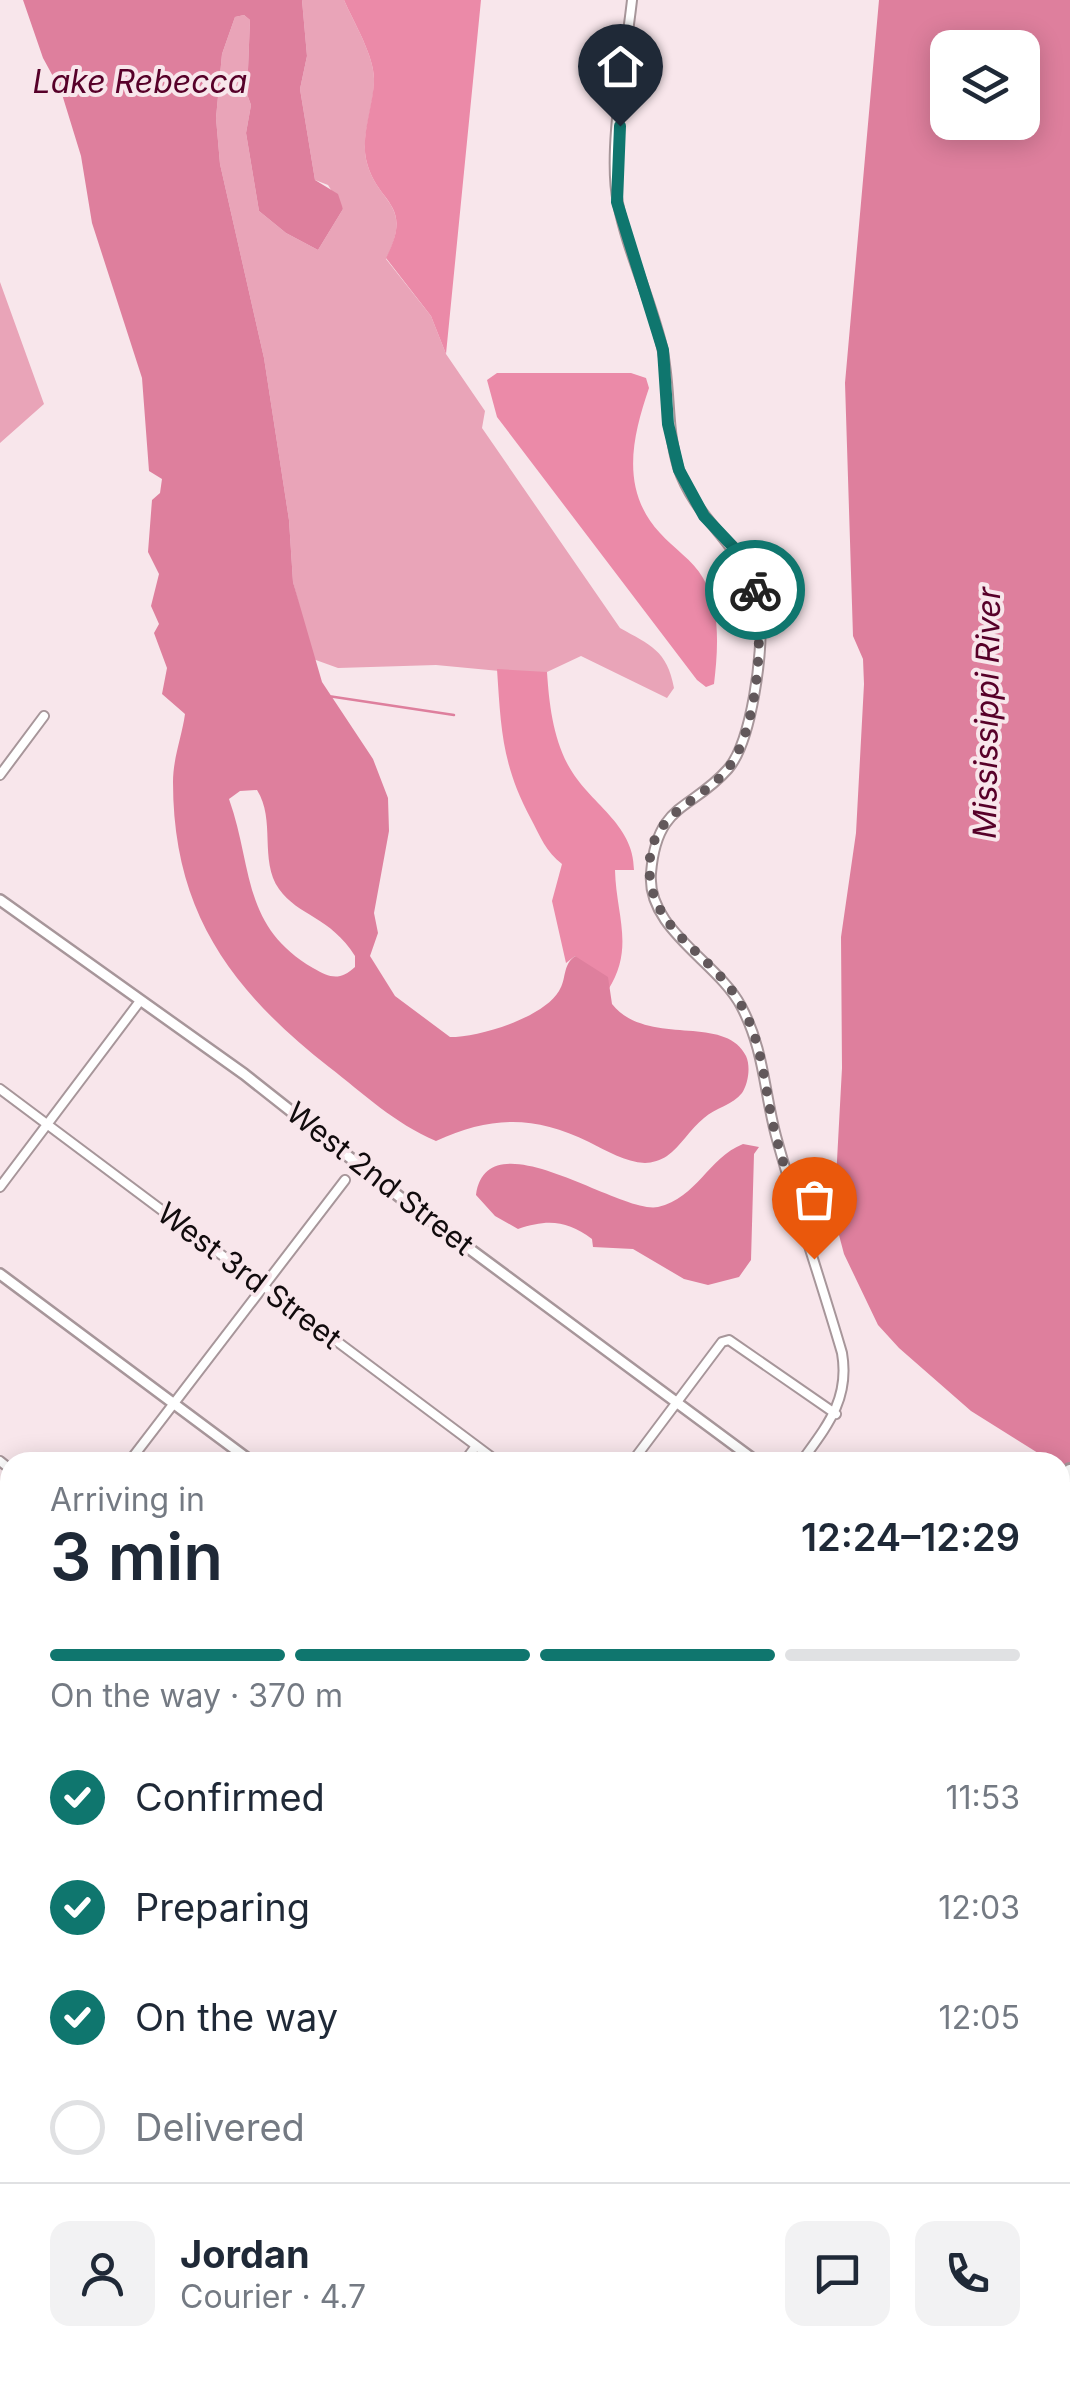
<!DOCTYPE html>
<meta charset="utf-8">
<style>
:root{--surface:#fff;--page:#f2f2f3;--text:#1f2937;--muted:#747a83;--line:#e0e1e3;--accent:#0f766e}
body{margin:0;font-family:Inter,sans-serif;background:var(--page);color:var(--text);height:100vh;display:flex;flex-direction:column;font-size:38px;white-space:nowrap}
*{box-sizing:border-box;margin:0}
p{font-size:32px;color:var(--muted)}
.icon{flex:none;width:55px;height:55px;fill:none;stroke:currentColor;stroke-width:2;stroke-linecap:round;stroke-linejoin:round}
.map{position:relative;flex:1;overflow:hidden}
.details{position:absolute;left:0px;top:1452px;width:1070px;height:932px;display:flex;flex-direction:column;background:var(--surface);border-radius:30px 30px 0 0;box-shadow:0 5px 25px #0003}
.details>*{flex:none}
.controls{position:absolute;left:930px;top:30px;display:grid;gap:20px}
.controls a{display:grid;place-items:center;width:110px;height:110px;border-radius:20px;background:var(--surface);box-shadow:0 5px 25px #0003;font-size:50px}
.pin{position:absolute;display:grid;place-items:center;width:85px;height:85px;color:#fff;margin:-102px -42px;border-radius:50% 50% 50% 0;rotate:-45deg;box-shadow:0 0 10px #0007}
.pin .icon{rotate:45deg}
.courier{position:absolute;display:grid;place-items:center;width:100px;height:100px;margin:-50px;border:8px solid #0f766e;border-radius:50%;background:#fff;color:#222;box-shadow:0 2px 12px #0007}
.summary em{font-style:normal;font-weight:600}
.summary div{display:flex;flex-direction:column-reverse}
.summary{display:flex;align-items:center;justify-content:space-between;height:170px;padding:0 50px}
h1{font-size:65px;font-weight:600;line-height:75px}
.bar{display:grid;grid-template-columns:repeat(4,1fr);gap:15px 10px;align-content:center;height:120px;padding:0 50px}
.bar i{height:12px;border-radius:8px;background:var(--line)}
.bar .current{background:var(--accent)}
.bar p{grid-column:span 4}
.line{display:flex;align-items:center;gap:25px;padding:0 50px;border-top:2px solid var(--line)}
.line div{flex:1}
.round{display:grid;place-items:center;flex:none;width:105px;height:105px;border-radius:20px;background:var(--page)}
ol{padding:0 50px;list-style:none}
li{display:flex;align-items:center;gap:30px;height:110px}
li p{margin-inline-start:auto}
li .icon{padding:10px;border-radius:50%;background:var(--accent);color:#fff;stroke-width:4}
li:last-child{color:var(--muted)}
li i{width:55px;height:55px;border:5px solid var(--line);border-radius:50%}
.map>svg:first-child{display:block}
.built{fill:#f0d6dd}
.green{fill:#e9a4b8}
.forest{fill:#eb8aa8}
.water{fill:#de7f9d;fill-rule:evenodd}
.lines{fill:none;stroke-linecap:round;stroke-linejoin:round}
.stream{stroke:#de7f9d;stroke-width:2.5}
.minor-casing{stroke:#a7969a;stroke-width:12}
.tertiary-casing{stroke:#a7969a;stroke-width:14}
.trunk-casing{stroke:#a7969a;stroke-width:18}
.minor{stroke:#fff;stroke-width:8}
.tertiary{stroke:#fff;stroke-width:9}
.trunk{stroke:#fff;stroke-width:12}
.done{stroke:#62585b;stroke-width:10;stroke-dasharray:0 18}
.route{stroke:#0f766e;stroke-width:12}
.labels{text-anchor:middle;stroke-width:8;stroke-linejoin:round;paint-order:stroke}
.street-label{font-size:30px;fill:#110b0d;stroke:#f8e6eb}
.water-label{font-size:32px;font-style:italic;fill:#570029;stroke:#f8e6eb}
</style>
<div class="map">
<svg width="1070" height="2384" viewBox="0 0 1070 2384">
<rect width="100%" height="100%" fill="#f8e6eb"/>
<path class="built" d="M1060,1687L1070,1695V1892L1060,1885Z"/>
<path class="green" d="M302,0H344C354,23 375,57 374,81C374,106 361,135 366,159C376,205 415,201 386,259L431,316L446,354L485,411L482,428L620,628C650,645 667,650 674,688L667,698L581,656L547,672L531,674L436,665L338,668L313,659L293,582L289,520L264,358L220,164L216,118L222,54L235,17L244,15L250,20L247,94L251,105L246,133L259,211L286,233L318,250L343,209L328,185L315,180L300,89L307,56Z
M0,282L44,404L0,443Z
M0,2206L10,2214V2289L0,2302Z"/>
<path class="forest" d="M344,0H481L446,354L431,316L386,258C415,201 376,205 366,159C361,135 373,106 374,81C375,57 354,23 344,0Z
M497,373H631L646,378L649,388C632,438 620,490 660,533C673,548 693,560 703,578C721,607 718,651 714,684L706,687L697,680L497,417L487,380Z
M497,669L547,672C549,703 553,737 568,765C589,804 634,823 634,870H615C616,915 635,948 608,990L575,956L566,963L552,901L562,864C546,852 540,836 531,819C502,765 501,729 497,669Z"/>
<path class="water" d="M23,0H302L307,56L300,89L315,180L338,194L343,209L318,250L286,233L259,211L246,133L251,105L247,94L250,20L244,15L235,17L222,54L216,118L220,164L264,358L289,520L293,582L322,682L373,759L388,798L389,831L374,913L378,933L370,956L395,996L450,1037C479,1037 543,1018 559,991C567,978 562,966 575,956L608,977L612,1004C647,1048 725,1013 746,1056C751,1067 748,1084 742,1093C733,1105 715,1108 704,1118C690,1129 681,1146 667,1156C661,1160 652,1163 645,1163C625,1162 607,1151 589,1142C534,1115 491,1116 436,1141C394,1123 364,1094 329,1067C231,990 173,912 173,782C173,758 182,736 185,714L162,694L167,668L154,633L159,624L151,606L159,574L148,552L152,500L160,493L162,479L149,471L142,378L92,223L81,156L61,91L43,58ZM240,791L257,790C276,820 259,860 279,889C298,916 331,917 355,956V967C340,981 330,978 313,968C241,926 253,866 229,799Z
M879,0H1070V1473L971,1411L899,1348L878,1325L844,1254L834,1216L842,1068L841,937L856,833L864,684L863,659L853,636L845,383ZM948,48H1022V122H948Z
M743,1144L759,1147L754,1154L751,1260L739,1277L708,1285L684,1279L633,1249L593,1247L592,1239C567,1220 547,1219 518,1229L495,1216L476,1195C487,1115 620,1215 658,1207C697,1198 708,1158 743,1144Z"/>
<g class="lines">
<path class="stream" d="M328,696L454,715"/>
<defs>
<path id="minor" d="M632,0C626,56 607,150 618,203C627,252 651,298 662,347C671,387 666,427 678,467C697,526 753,549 760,616C763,652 752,741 728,769C691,811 657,802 651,873C646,929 718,962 741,1006C764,1049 764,1091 776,1136C796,1209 821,1281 842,1353C850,1399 827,1426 801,1462
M0,775L44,716
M0,1089L498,1462
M0,1187L140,1001
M0,1461L10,1469
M129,1462L345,1180
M464,1462L476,1446
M632,1462L722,1342L729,1340L836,1414
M0,1632L10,1619
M0,1648L10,1655
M1060,1687L1070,1695
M1060,1811L1070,1798
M0,1835L10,1842
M1060,1885L1070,1892
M0,2020L10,2027
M1060,2033L1070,2020
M1060,2070L1070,2078
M0,2085L10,2072
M0,2206L10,2214
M1060,2258L1070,2245
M0,2302L10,2289
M224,2375L236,2384
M471,2375L483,2384
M720,2375L733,2384
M966,2375L978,2384
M106,2384L113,2375
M273,2384L279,2375
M629,2384L635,2375
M797,2384L804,2375"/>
<path id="tertiary" d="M0,900L244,1074L401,1198L757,1462
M0,1274L252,1462"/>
<path id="trunk" d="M1060,1484L1070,1471
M1060,1514L1070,1498
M441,2384L448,2375
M462,2384L469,2375"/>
</defs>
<use href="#minor" class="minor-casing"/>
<use href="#tertiary" class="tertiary-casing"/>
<use href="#trunk" class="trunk-casing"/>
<use href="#minor" class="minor"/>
<use href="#tertiary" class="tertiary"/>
<use href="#trunk" class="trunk"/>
</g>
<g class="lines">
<path class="done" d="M755,590C764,636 758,728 729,767C701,805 643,812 650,878C656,930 706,953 733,992C763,1035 763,1081 774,1129C785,1173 801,1216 814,1259"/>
<path class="route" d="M620,126L617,202L663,350L668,424L679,470L704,516L738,552L755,590"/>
</g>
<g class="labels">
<g class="street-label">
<text transform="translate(380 1179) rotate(38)" y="10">West 2nd Street</text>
<text transform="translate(249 1276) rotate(37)" y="10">West 3rd Street</text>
</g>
<g class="water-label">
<text x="140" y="93">Lake Rebecca</text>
<text transform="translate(987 713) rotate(-89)" y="11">Mississippi River</text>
</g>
</g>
</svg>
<div class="controls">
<a><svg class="icon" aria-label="layers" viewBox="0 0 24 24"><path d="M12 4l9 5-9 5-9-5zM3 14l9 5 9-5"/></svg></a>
</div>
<div class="pin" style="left:814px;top:1259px;background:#ea580c"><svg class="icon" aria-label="bag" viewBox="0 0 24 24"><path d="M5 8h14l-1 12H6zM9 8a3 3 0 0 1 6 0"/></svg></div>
<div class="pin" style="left:620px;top:126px;background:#1f2937"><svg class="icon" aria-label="home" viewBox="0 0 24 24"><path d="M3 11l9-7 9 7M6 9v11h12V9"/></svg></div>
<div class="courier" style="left:755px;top:590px"><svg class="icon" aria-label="bike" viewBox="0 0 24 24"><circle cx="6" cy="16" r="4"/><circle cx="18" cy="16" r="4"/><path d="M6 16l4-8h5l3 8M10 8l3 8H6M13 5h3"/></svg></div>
<section class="details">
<div class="summary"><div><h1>3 min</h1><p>Arriving in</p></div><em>12:24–12:29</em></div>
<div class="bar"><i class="current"></i><i class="current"></i><i class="current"></i><i></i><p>On the way · 370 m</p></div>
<ol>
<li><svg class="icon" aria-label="check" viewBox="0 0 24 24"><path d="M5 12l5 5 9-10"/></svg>Confirmed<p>11:53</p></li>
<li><svg class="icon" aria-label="check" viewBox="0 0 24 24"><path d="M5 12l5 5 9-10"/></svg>Preparing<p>12:03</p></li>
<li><svg class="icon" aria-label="check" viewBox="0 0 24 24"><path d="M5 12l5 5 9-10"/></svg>On the way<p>12:05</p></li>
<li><i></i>Delivered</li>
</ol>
<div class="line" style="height:180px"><a class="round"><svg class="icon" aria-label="person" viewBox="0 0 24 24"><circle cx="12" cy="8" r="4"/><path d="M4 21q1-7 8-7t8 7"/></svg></a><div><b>Jordan</b><p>Courier · 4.7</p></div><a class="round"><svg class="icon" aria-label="chat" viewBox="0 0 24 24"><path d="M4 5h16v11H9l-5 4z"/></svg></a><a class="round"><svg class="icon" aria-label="phone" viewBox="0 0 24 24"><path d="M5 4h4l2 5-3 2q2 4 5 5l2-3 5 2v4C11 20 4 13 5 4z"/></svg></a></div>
</section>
</div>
